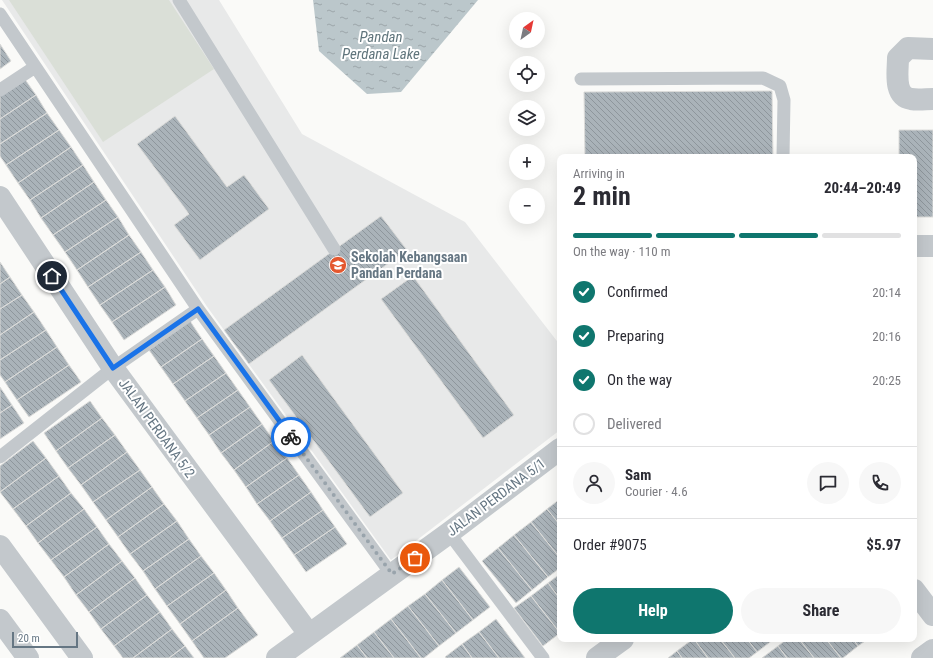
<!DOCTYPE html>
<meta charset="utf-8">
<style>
:root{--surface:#fff;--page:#f7f7f7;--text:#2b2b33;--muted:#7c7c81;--line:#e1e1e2;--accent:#0f766e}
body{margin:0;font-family:"Roboto Condensed",sans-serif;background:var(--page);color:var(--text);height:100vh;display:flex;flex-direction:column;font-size:15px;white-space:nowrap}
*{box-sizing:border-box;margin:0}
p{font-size:13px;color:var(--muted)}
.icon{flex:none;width:22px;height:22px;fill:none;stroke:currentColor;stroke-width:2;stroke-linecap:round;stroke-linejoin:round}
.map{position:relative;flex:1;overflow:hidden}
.details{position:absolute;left:557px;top:154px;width:360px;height:488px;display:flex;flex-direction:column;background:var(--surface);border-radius:8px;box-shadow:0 4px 16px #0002}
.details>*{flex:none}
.needle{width:26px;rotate:33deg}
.tools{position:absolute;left:509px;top:12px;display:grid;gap:8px}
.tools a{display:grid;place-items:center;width:36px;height:36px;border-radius:50%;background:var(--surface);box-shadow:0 4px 16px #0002;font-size:20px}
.scale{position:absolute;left:12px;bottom:10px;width:66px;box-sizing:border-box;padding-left:4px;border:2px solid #657683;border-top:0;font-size:11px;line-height:14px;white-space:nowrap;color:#657683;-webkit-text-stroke:3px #fff;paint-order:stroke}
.pin{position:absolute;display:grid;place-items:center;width:34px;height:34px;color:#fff;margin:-17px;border:2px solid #fff;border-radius:50%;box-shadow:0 1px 4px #0007}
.courier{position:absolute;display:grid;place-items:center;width:40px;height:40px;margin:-20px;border:3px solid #1a73e8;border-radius:50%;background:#fff;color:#222;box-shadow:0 1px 5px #0007}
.head em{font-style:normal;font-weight:700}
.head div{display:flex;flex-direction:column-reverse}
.head{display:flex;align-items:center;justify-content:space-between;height:68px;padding:0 16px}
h1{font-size:26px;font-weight:700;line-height:30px}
.bar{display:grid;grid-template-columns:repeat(4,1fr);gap:6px 4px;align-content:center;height:48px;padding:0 16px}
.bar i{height:5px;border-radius:3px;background:var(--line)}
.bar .selected{background:var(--accent)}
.bar p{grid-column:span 4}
.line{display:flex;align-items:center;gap:10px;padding:0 16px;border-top:1px solid var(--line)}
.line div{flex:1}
.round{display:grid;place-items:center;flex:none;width:42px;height:42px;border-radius:21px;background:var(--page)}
ol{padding:0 16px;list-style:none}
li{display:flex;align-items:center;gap:12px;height:44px}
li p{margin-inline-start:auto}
li .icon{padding:4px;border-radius:50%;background:var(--accent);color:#fff;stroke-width:4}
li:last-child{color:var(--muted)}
li i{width:22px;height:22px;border:2px solid var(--line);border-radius:50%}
.primary-button{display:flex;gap:8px;margin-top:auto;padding:8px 16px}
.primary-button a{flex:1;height:46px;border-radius:24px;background:var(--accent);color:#fff;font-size:16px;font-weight:700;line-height:46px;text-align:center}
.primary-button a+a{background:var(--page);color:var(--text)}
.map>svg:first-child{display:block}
.built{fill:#e8e9e9}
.garden{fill:#dadfd7}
.water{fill:url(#water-ripples)}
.building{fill:url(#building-back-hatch);stroke:#dcdcda}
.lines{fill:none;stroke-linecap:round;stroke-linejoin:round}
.service{stroke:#c3c8cc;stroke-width:13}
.minor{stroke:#c3c8cc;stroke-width:22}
.tertiary{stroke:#c3c8cc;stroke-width:22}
.done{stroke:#99a4ac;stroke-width:4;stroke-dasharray:0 7.2}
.route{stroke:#1a73e8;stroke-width:5}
.labels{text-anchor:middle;stroke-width:4;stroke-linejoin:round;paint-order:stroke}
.poi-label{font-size:14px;font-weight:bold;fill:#657683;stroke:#fff;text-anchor:start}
.street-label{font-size:14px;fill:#657683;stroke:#fff}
.water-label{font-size:15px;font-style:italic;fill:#60757c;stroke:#fff}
</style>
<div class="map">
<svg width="933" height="658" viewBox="0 0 933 658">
<defs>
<pattern id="water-ripples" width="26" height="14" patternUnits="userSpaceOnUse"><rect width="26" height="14" fill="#bbc7cb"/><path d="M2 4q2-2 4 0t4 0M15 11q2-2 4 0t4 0" fill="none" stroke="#9ca6aa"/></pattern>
<pattern id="building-back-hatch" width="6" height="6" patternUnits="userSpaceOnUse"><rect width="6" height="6" fill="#aab3b9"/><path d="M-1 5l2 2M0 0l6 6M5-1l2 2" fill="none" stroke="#8e969c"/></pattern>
</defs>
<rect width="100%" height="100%" fill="#fafaf8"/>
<path class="built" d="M2,0H219L302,134L465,222L560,345V430L391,560L208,308Z"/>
<path class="garden" d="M9,0H169L214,69L103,142Z"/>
<path class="water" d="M313,0H478L401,92L367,94L319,51Z"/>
<path class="building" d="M0,44L11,61L0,69Z
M24,78L36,95L0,119V94Z
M772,91L773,157H585L584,92Z
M36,95L47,113L0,144V119Z
M47,113L59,130L6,165L0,156V144Z
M175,116L227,187L244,175L269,209L200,260L174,225L189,214L137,144Z
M59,130L71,147L18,183L6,165Z
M899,130H933V217H914V157H899Z
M71,147L83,165L30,200L18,183Z
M83,165L94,182L41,218L30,200Z
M94,182L106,200L53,235L41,218Z
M106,200L118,217L65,252L53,235Z
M381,216L407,250L249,364L224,330Z
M118,217L129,235L77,270L65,252Z
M129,235L141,252L88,287L77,270Z
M141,252L153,270L100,305L88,287Z
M0,262L10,277L0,284Z
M153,270L165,287L112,322L100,305Z
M413,276L514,415L483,438L381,299Z
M10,277L22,295L0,309V284Z
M165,287L176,305L124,340L112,322Z
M22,295L34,312L0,335V309Z
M34,312L46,330L0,360V335Z
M190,321L202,339L161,367L149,350Z
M46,330L57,347L5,382L0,375V360Z
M202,339L214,356L173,384L161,367Z
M57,347L69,365L17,400L5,382Z
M302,355L403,493L370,517L269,380Z
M214,356L226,373L185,401L173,384Z
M69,365L81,382L29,417L17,400Z
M226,373L238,390L197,418L185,401Z
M0,387L12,405L0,413Z
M238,390L250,407L209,435L197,418Z
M90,401L102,418L56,451L44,433Z
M12,405L24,423L0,439V413Z
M250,407L262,424L221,453L209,435Z
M102,418L115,435L68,468L56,451Z
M262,424L274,441L234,470L221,453Z
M115,435L127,452L81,485L68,468Z
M33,441L46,458L0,492V466Z
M274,441L287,458L246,487L234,470Z
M127,452L140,470L93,502L81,485Z
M46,458L59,476L13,509L0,492Z
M287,458L299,475L257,504L246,487Z
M140,470L152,487L106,520L93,502Z
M299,475L311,492L270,521L257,504Z
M59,476L71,493L26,526L13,509Z
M152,487L164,504L118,537L106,520Z
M311,492L323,510L282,538L270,521Z
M71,493L84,509L38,543L26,526Z
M560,499V525L547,509Z
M164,504L177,521L130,554L118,537Z
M84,509L97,527L51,560L38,543Z
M547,509L560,525V558L531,522Z
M323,510L335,527L294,555L282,538Z
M177,521L189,539L143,571L130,554Z
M531,522L560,558V568L548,577L514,535Z
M97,527L109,544L64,577L51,560Z
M335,527L347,544L306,572L294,555Z
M514,535L548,577L532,590L498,548Z
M189,539L201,556L155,589L143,571Z
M109,544L122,561L76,595L64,577Z
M498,548L532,590L516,603L482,561Z
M201,556L214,573L167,606L155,589Z
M122,561L135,578L89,612L76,595Z
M459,567L490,607L473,620L442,580Z
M214,573L226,590L180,624L167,606Z
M560,574V599L548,583Z
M135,578L147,595L101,629L89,612Z
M442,580L473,620L456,633L425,594Z
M548,583L560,599V633L531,596Z
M226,590L238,608L192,641L180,624Z
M425,594L456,633L439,646L408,606Z
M147,595L160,612L114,646L101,629Z
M531,596L560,633L543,646L514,608Z
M408,606L439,646L424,658H421L391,619Z
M238,608L258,635L225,658H204L192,641Z
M160,612L172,629L133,658H123L114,646Z
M391,619L421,658H394L374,632Z
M496,619L525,658H499L479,632Z
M172,629L185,646L169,658H133Z
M374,632L394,658H367L357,645Z
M479,632L499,658H472L462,644Z
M693,639H694L708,658H682L677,651Z
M694,639H720L735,658H708Z
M720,639H747L757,652L749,658H735Z
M747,639H774L757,652Z
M787,639H799L814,658H787L778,646Z
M799,639H826L841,658H814Z
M826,639H853L858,646L843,658H841Z
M853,639H868L858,646Z
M462,644L472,658H446L445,657Z
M357,645L367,658H340Z
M185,646L194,658H169Z
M778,646L787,658H762Z
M677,651L682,658H668Z"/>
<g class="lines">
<path class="service" d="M179,0L334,249
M0,14L198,309L392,575
M581,79L763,78L780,86L784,100L783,157
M0,90L35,67
M0,457L113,368L198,309
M449,533L543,658"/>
<path class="minor" d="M933,49L908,48L898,58C898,71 893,96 911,99C918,100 926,99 933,99
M0,197L113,368L309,634
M914,246H933
M0,546L82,658
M914,590L933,615
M277,658L449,533L560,449
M597,658L623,639
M922,658L933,650"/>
<path class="tertiary" d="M0,620L28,658"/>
</g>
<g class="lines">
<path class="done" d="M291,437L392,574L415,558"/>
<path class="route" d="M52,276L113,368L198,309L291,437"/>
</g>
<defs>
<symbol id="school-disc" viewBox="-11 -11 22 22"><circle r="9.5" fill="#e4572e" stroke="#fff"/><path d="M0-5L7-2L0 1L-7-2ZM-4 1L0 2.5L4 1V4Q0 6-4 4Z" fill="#fff"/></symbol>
</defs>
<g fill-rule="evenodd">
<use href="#school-disc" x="328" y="255" width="20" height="20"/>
</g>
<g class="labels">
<g class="poi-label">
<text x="351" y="262">Sekolah Kebangsaan<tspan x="351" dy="16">Pandan Perdana</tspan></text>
</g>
<g class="street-label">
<text transform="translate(157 428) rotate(54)" y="5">JALAN PERDANA 5/2</text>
<text transform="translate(496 497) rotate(-37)" y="5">JALAN PERDANA 5/1</text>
</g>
<g class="water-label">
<text x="381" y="42">Pandan<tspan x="381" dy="17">Perdana Lake</tspan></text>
</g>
</g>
</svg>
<div class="tools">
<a><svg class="needle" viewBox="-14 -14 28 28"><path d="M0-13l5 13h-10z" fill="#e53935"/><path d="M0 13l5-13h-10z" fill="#7c7c81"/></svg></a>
<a><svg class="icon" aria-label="locate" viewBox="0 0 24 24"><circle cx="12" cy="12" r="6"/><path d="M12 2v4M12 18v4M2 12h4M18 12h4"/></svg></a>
<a><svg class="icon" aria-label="layers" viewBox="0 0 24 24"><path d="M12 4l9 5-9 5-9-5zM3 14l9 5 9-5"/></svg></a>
<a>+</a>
<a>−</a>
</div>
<div class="scale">20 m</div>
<div class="pin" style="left:415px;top:558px;background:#ea580c"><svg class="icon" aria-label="bag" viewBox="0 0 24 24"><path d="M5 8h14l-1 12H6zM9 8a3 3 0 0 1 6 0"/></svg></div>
<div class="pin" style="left:52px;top:276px;background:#1f2937"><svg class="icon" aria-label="home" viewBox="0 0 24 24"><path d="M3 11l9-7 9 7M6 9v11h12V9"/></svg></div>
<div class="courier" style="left:291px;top:437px"><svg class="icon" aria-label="bike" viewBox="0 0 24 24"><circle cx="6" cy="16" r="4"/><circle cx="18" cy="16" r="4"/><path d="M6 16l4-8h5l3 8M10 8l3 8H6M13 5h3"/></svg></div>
<section class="details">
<div class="head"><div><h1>2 min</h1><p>Arriving in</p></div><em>20:44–20:49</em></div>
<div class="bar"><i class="selected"></i><i class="selected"></i><i class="selected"></i><i></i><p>On the way · 110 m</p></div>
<ol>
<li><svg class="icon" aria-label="check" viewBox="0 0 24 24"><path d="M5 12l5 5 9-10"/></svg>Confirmed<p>20:14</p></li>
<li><svg class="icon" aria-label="check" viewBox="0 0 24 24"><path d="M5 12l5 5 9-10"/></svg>Preparing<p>20:16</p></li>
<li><svg class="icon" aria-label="check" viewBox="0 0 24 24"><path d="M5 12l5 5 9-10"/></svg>On the way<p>20:25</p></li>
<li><i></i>Delivered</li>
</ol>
<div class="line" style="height:72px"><a class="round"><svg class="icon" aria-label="person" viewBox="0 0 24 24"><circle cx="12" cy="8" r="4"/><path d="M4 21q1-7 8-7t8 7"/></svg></a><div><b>Sam</b><p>Courier · 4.6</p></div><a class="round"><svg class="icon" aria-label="chat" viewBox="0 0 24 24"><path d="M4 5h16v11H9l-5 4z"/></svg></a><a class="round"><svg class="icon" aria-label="phone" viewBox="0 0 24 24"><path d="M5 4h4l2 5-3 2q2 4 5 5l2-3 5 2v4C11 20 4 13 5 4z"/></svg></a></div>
<div class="line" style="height:52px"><div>Order #9075</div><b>$5.97</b></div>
<div class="primary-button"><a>Help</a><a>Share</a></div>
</section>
</div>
